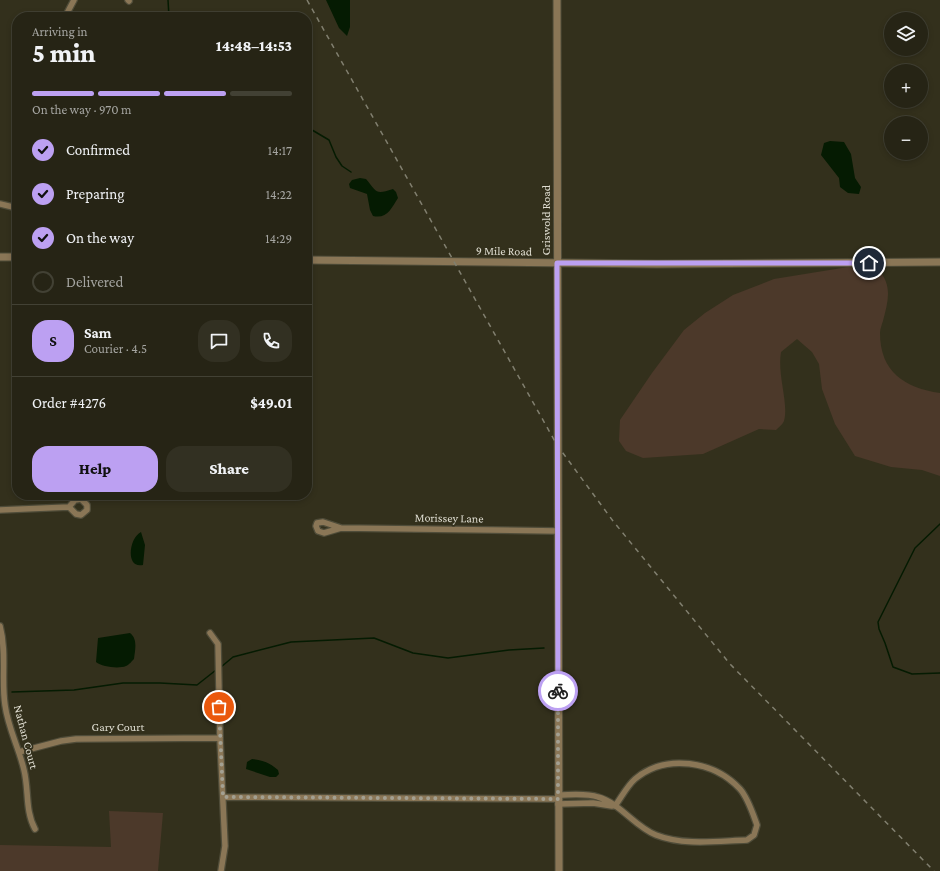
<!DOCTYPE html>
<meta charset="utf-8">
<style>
:root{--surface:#262415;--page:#323022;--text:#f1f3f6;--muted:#a4a4a0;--line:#424134;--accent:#bca0f2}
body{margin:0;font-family:"Crimson Pro",serif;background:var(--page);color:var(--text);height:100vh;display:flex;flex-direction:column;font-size:15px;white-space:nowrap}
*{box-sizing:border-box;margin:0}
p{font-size:13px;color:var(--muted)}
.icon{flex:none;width:22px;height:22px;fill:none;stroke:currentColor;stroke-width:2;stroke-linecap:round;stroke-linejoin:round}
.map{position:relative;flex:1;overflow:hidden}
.sheet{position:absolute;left:12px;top:12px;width:300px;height:488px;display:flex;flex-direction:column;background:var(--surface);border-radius:16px;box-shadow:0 2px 6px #0003,0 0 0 1px var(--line)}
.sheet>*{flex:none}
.tools{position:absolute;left:884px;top:12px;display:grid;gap:8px}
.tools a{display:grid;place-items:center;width:44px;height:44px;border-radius:50%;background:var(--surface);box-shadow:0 2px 6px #0003,0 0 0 1px var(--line);font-size:20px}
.pin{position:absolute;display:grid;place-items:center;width:34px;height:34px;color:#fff;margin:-17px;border:2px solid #fff;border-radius:50%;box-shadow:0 1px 4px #0007}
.courier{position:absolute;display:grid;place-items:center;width:40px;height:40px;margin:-20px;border:3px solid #bca0f2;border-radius:50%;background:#fff;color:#222;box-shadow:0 1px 5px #0007}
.overview em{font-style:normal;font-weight:800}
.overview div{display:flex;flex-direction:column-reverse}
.overview{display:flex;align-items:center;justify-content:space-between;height:68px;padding:0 20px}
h1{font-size:26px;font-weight:800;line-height:30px}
.bar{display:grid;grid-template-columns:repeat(4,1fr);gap:6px 4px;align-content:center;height:48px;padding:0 20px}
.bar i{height:5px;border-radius:3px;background:var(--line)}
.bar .active{background:var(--accent)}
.bar p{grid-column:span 4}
.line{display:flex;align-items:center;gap:10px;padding:0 20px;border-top:1px solid var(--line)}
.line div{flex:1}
.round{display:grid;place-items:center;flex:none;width:42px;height:42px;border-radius:16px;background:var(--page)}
ol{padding:0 20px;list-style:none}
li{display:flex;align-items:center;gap:12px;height:44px}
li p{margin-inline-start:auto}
li .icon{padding:4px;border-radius:50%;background:var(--accent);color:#111;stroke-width:4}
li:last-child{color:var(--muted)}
li i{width:22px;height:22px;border:2px solid var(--line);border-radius:50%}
.action{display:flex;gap:8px;margin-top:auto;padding:8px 20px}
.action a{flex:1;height:46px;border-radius:16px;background:var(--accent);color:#111;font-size:16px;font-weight:800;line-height:46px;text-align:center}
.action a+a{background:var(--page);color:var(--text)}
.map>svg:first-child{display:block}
.green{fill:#4c392a}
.water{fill:#051b02}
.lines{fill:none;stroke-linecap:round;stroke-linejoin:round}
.stream{stroke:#051b02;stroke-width:1.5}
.minor-casing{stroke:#4f4c39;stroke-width:8}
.tertiary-casing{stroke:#4f4c39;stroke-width:9}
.minor{stroke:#8a7656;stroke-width:5.5}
.tertiary{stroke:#8a7656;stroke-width:7}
.rail{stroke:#817f6f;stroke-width:1.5;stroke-dasharray:5 5;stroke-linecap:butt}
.done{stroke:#a3a092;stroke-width:4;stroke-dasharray:0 7.2}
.route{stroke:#bca0f2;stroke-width:5}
.labels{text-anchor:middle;stroke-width:3.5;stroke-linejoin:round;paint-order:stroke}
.street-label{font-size:12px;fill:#dfddd1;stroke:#33301c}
</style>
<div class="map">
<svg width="940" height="871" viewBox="0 0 940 871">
<rect width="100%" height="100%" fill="#33301c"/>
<path class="green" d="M848,267L878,269C893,286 888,301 883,321C882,324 880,329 880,333C880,372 905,388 940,393V476L922,470L891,467L855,456L835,424L822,389L819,364L812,352L797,339L781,352C777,375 789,403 784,421C783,424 779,427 776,430L759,429L703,454L643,458L626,451L619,441L620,420L652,373L684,330L705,313L733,295L774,279Z
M109,811L163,813L158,871H0V845L111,847Z"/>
<path class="water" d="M326,0H350V27L347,36L339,28Z
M830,141L844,142L851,154L855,178L861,187L859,194L848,193L840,187L839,178L821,155L824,143Z
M360,178L366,179C377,192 375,195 393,189L396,192L398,198C391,209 387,219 373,216L370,210L367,194L350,188L349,184L352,180Z
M141,532L145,545L143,565C125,569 129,538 141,532Z
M130,633C138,639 135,650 134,659C132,661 129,665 126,666C119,669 102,667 96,662L98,638Z
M252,759C263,760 270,763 278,770L279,774L276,777H270L246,769L247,762Z"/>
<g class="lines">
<path class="stream" d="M168,0L169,17
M307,127L329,140L336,157L342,166L351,172
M940,524L915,548L878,622L879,629L885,643L893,667L912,674L940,673
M221,667L233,657L291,642L374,638L413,653L448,658L509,650L544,648
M12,692L74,690L123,683H160L197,685L216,670"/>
<defs>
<path id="minor" d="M128,0L129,1
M65,17L74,0
M0,204L17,208
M0,510L69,507L76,514L81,515L87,510V505L81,499L75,500L69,507
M341,528L323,522L317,523L316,526L318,531L324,533L341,528L558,531
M0,626C7,653 1,679 5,705C8,728 19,748 24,770C29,790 25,811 35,829
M210,633L218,644L220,738L225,846L221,871
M19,752L61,741L76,739L220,738
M558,795C571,795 586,793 598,797C620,803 635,827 656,835C684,846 718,841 747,840L754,835L757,825C753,814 748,798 740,789C714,761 666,753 635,779C627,786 621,798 615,806
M223,797L558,799
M558,804L593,803L612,806"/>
<path id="tertiary" d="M557,0L559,871
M0,257H17
M307,260L657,264L940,262"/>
</defs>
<use href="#minor" class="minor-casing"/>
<use href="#tertiary" class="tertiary-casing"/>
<use href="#minor" class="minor"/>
<use href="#tertiary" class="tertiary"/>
<path class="rail" d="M307,0L557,445L613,521L730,664L934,871"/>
</g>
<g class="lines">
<path class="done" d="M219,707L223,797L558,799V691"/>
<path class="route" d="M558,691L557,263H869"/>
</g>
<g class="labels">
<g class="street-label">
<text transform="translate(546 220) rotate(-90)" y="4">Griswold Road</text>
<text transform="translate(504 251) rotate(1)" y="4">9 Mile Road</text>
<text transform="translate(449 518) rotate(1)" y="4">Morissey Lane</text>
<text x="118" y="731">Gary Court</text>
<text transform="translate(26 737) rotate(75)" y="4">Nathan Court</text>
</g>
</g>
</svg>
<div class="tools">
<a><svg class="icon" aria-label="layers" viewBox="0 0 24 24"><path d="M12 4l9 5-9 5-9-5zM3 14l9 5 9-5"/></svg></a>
<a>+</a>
<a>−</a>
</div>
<div class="pin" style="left:219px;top:707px;background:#ea580c"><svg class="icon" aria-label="bag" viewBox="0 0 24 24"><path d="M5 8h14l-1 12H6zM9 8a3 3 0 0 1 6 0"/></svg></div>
<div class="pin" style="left:869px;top:263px;background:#1f2937"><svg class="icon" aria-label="home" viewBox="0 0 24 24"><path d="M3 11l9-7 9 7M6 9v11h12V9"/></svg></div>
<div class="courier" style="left:558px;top:691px"><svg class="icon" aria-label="bike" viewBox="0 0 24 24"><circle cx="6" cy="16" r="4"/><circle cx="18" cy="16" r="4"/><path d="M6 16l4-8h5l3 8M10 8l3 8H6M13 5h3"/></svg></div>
<section class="sheet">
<div class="overview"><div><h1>5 min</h1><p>Arriving in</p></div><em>14:48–14:53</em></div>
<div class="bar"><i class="active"></i><i class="active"></i><i class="active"></i><i></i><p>On the way · 970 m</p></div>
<ol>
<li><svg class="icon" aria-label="check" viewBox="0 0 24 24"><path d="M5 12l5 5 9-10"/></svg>Confirmed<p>14:17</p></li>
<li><svg class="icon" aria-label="check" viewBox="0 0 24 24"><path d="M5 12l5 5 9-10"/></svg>Preparing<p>14:22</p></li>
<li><svg class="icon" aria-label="check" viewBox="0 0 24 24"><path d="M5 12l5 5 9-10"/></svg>On the way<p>14:29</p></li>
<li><i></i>Delivered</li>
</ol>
<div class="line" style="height:72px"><b class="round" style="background:var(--accent);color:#111">S</b><div><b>Sam</b><p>Courier · 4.5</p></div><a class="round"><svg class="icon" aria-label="chat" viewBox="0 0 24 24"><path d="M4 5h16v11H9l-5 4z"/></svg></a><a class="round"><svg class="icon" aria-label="phone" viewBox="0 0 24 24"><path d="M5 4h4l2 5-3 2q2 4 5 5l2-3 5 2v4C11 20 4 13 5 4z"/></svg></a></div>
<div class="line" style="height:52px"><div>Order #4276</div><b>$49.01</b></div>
<div class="action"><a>Help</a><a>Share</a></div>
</section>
</div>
